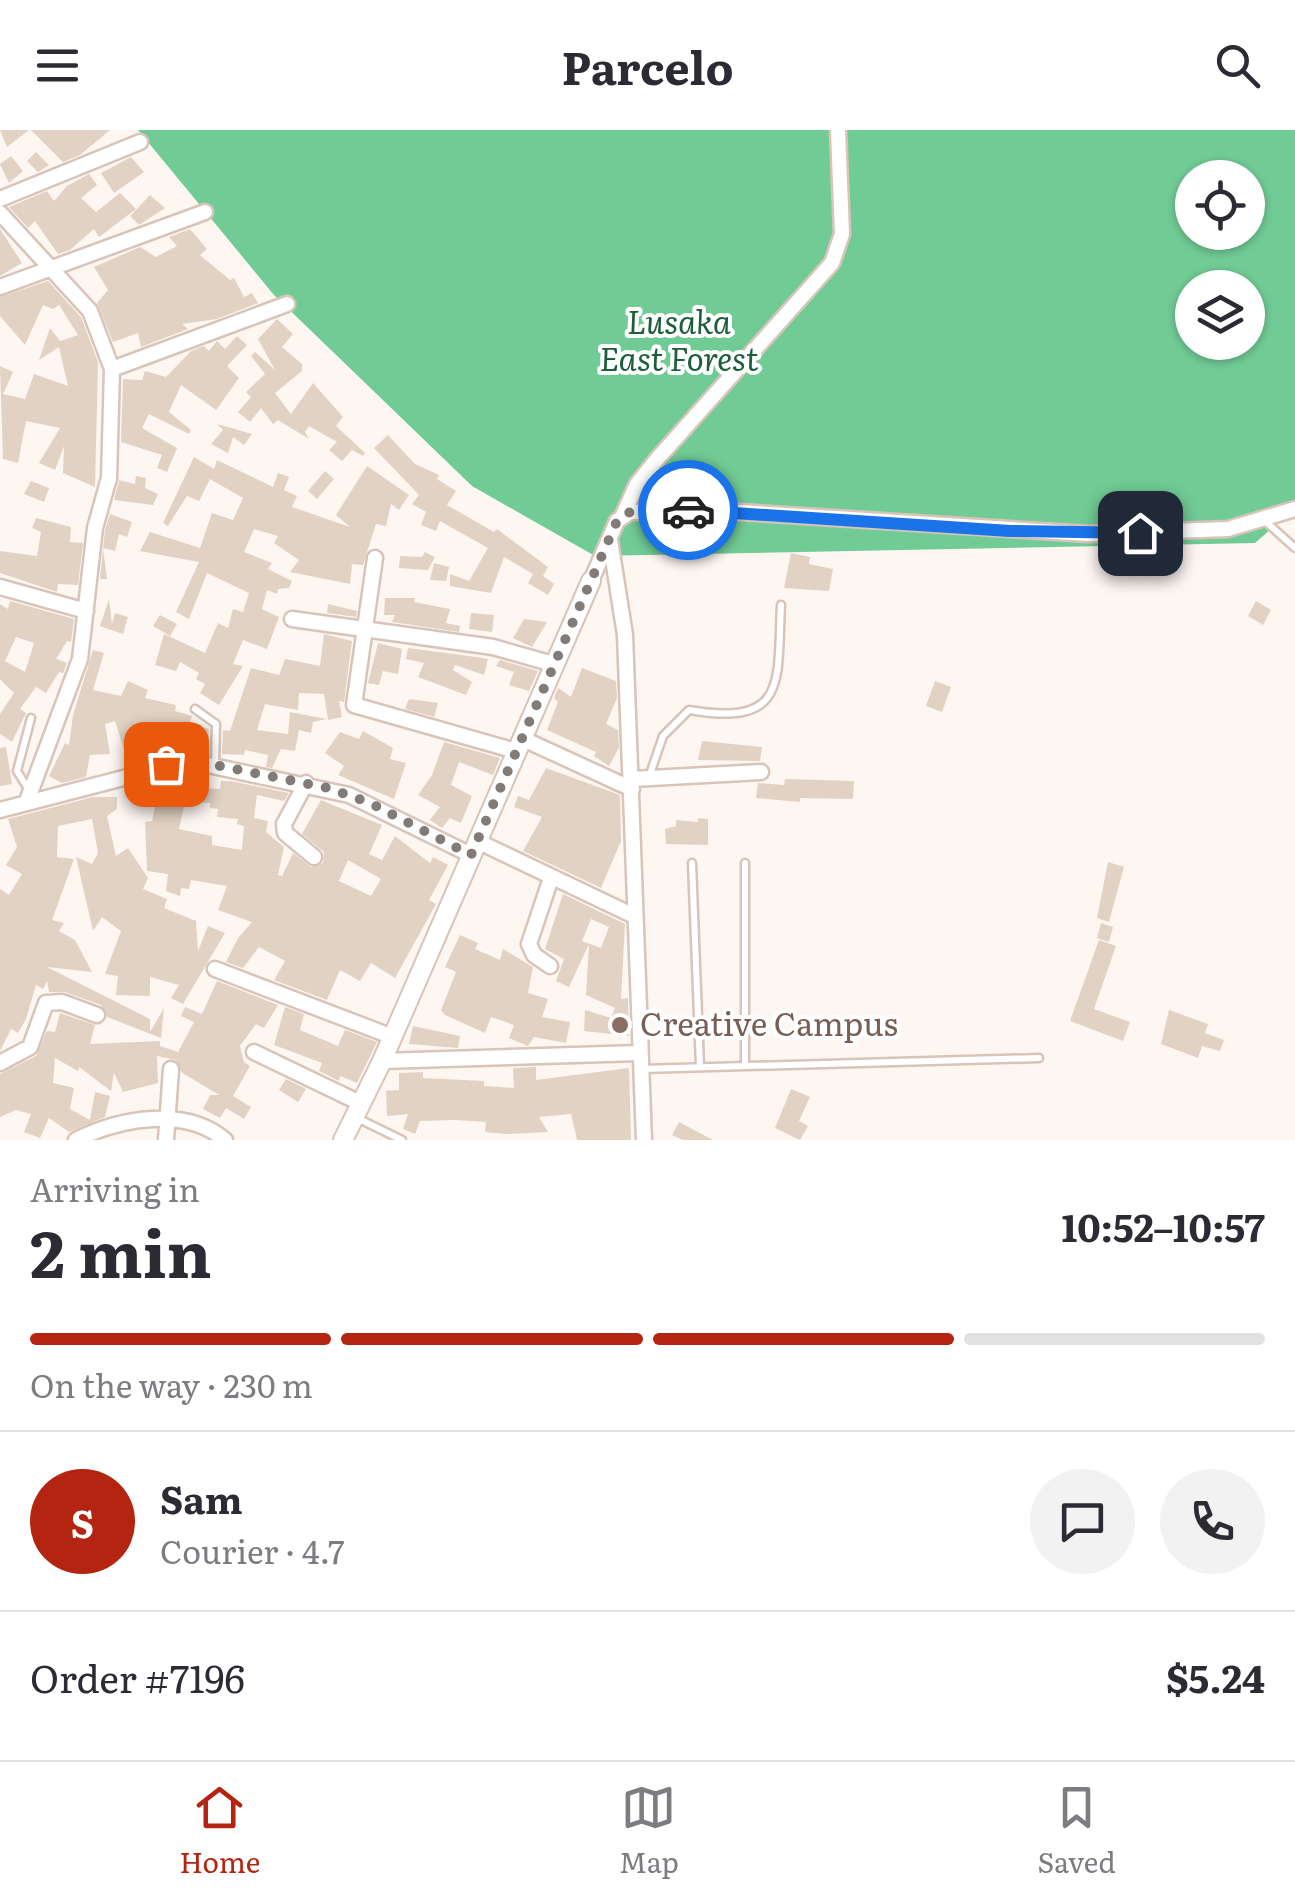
<!DOCTYPE html>
<meta charset="utf-8">
<style>
:root{--surface:#fff;--page:#f2f2f3;--text:#2b2b33;--muted:#7c7c81;--line:#e1e1e2;--accent:#b32510}
body{margin:0;font-family:Literata,serif;background:var(--page);color:var(--text);height:100vh;display:flex;flex-direction:column;font-size:38px;white-space:nowrap}
*{box-sizing:border-box;margin:0}
p{font-size:32px;color:var(--muted)}
.icon{flex:none;width:55px;height:55px;fill:none;stroke:currentColor;stroke-width:2;stroke-linecap:round;stroke-linejoin:round}
.map{position:relative;height:1010px;overflow:hidden}
.details{display:flex;flex-direction:column;background:var(--surface);flex:1}
.details>*{flex:none}
.fabs{position:absolute;left:1175px;top:30px;display:grid;gap:20px}
.fabs a{display:grid;place-items:center;width:90px;height:90px;border-radius:50%;background:var(--surface);box-shadow:0 2px 8px #0004;font-size:50px}
.pin{position:absolute;display:grid;place-items:center;width:85px;height:85px;color:#fff;margin:-42px;border-radius:20px;box-shadow:0 5px 15px #0006}
.courier{position:absolute;display:grid;place-items:center;width:100px;height:100px;margin:-50px;border:8px solid #1a73e8;border-radius:50%;background:#fff;color:#222;box-shadow:0 2px 12px #0007}
.headline em{font-style:normal;font-weight:700}
.headline div{display:flex;flex-direction:column-reverse}
.headline{display:flex;align-items:center;justify-content:space-between;height:170px;padding:0 30px}
h1{font-size:65px;font-weight:700;line-height:75px}
.bar{display:grid;grid-template-columns:repeat(4,1fr);gap:15px 10px;align-content:center;height:120px;padding:0 30px}
.bar i{height:12px;border-radius:8px;background:var(--line)}
.bar .active{background:var(--accent)}
.bar p{grid-column:span 4}
.line{display:flex;align-items:center;gap:25px;padding:0 30px;border-top:2px solid var(--line)}
.line div{flex:1}
.round{display:grid;place-items:center;flex:none;width:105px;height:105px;border-radius:52px;background:var(--page)}
header{display:flex;justify-content:space-between;align-items:center;height:130px;padding:0 30px;background:var(--surface);font-size:45px;font-weight:700}
.menu{display:flex;justify-content:space-around;align-items:center;height:140px;border-top:2px solid var(--line);background:var(--surface);font-size:28px;color:var(--muted)}
.menu a{display:grid;justify-items:center;gap:5px}
.menu .active{color:var(--accent)}
.map>svg:first-child{display:block}
.forest{fill:#71cb95;fill-rule:evenodd}
.building{fill:#e2d2c3;fill-rule:evenodd}
.lines{fill:none;stroke-linecap:round;stroke-linejoin:round}
.service-casing{stroke:#d8c4b9;stroke-width:11}
.minor-casing{stroke:#d8c4b9;stroke-width:19}
.tertiary-casing{stroke:#d8c4b9;stroke-width:22}
.service{stroke:#fff;stroke-width:6}
.minor{stroke:#fff;stroke-width:14}
.tertiary{stroke:#fff;stroke-width:18}
.done{stroke:#837b77;stroke-width:10;stroke-dasharray:0 18}
.route{stroke:#1a73e8;stroke-width:12}
.education-dot{fill:#8d6e63;stroke:#fff;stroke-width:4}
.labels{text-anchor:middle;stroke-width:8;stroke-linejoin:round;paint-order:stroke}
.park-label{font-size:32px;font-style:italic;fill:#1d5f3b;stroke:#fff}
.education-label{font-size:32px;fill:#785e54;stroke:#fff;text-anchor:start}
</style>
<header><svg class="icon" aria-label="menu" viewBox="0 0 24 24"><path d="M4 6h16M4 12h16M4 18h16"/></svg>Parcelo<svg class="icon" aria-label="search" viewBox="0 0 24 24"><circle cx="10" cy="10" r="6"/><path d="M15 15l6 6"/></svg></header>
<div class="map">
<svg width="1295" height="1010" viewBox="0 0 1295 1010">
<rect width="100%" height="100%" fill="#fef6f1"/>
<path class="forest" d="M138,0H1295V378L1255,413L595,426L472,356L274,165ZM1192,48H1248V102H1192ZM1192,158H1248V212H1192Z"/>
<path class="building" d="M0,0H29L7,17Z
M31,0H110L80,25L63,32Z
M36,22L49,35L38,42L27,31Z
M11,26L23,41L9,53L0,34Z
M131,27L144,42L114,63L101,43Z
M89,44L97,55L81,68L96,82L120,63L136,79L99,107L94,99L70,120L58,124L35,91L28,98L9,77L47,61L54,71L67,56Z
M150,65L165,78L139,95L130,86Z
M0,99L22,133L0,146Z
M190,99L207,119L200,125L230,150L234,148L244,167L252,163L258,173L217,189L182,194L188,199L141,217L138,203L113,212L97,173L108,160L94,137L140,117L156,127L177,116L169,107Z
M48,151L81,187L98,232L95,357L63,343L64,316L55,340L39,333L60,298L26,291L18,333L3,329L0,236L13,242L3,264L25,269L34,244L68,256L59,217L39,230L50,198L60,211L78,205L59,175L53,179L43,175L25,215L0,186V167Z
M277,189L293,204L282,217L302,234V241L275,263L291,284L313,253L343,287L336,296L365,323L363,326L352,320L342,331L329,320L337,312L309,296L305,302L309,309L278,290L273,294L261,278L250,292L238,282L251,267L246,262L265,244L251,226L255,222L275,240L258,209Z
M237,206L247,215L227,236L239,248L216,280L181,255L169,282L191,300L189,304L149,284L142,298L177,318L167,342L157,338L162,325L121,312L123,249L142,250L145,241L166,247L191,221L204,216L209,221L217,211L225,219Z
M217,294L235,299L252,304L244,315L233,307L228,323L211,314L223,300Z
M388,305L415,334L439,345L437,349L456,361L447,375L494,402L497,399L548,437L543,446L554,454L548,465L528,453L533,444L504,427L491,463L450,456V444L469,451L488,418L440,391L436,401L421,395L426,382L412,374L419,365L374,318Z
M194,327L214,339L217,330L273,357L278,343L289,347L284,360L297,366L292,377L350,397L336,385L367,336L409,365L399,380L391,374L386,396L376,394L363,435L352,434L350,454L290,442L299,430L274,413L278,406L254,399L244,422L272,433L268,439L292,451L289,458L278,459L277,464L267,460L262,479L279,487L267,519L243,510L233,534L243,536L219,575L200,563L205,554L196,549L199,543L180,532L176,541L155,535L164,504L205,523L218,493L228,498L233,479L243,482L249,463L207,443L189,489L176,482L199,432L140,421L150,402L200,418L212,383L233,390L243,368L210,349L199,371L187,366L168,396L163,393Z
M325,341L334,349L317,369L308,361Z
M136,346L146,348L145,358L158,364L153,375L114,370L119,350L135,354Z
M31,351L49,358L44,372L24,364Z
M110,384L132,392L127,407L119,404L115,421L103,418L107,449H100L105,400Z
M36,388L71,397L70,412L83,413L78,455L58,454L57,462L0,443V421L37,426L41,402L32,398Z
M682,393H696L695,406H681Z
M425,422L435,427L428,440L399,438L400,426L422,427Z
M791,423L810,427L809,434L833,439L829,461L784,458Z
M434,433L449,437L446,451L430,450Z
M385,468H415L414,472L450,479L446,493L460,496L459,502L392,492L395,485H384Z
M109,469L112,494L115,483L128,487L123,504L100,496Z
M10,471L74,489L71,512L67,511L56,529L67,533L63,543L59,542L46,563L36,557L20,579L26,583L12,612L0,604V584L14,563L0,549V474L8,479ZM16,507L34,513L25,542L5,531Z
M1256,471L1271,480L1263,495L1248,486Z
M328,474L357,481L356,487L327,483Z
M471,483L494,485L492,502L469,499Z
M160,485L177,494L170,506L153,496Z
M524,489L547,492L532,517L513,508Z
M324,504L352,511L344,572L339,571L342,587L328,590L324,564L299,563L298,580L265,574L257,600L288,604L290,582L327,589L313,592L311,603L299,600L295,621L281,619L272,638L266,637L268,625L245,620L244,625L222,624L223,600L230,601L251,538L279,545L285,529L320,536Z
M378,513L402,519L398,544L383,541L379,555L368,553Z
M408,518L476,527L488,529L484,545L455,535L453,540L472,552L466,565L418,547L424,533L406,529Z
M93,520L104,523L93,560L121,566L128,551L148,560L145,568L176,575L175,581L192,586L190,593L209,599L208,623L204,622V614L191,613L192,607L173,601L172,612L131,606L127,629L115,591L105,594L110,624L90,625L86,647L62,653L49,646L65,613L69,615L73,585Z
M500,530L538,541L529,561L509,555L514,542L496,536Z
M582,538L616,551L617,568L606,594L618,600L619,618L609,636L594,626L596,622L547,600L558,572L554,568L558,558L571,567Z
M935,551L951,557L942,582L926,576Z
M409,569L438,573L434,587L405,579Z
M363,601L393,618L390,629L406,633L394,669L338,645L344,636L325,623L340,602L359,609Z
M702,611L762,617L760,631L698,630Z
M444,612L500,628L493,645L459,632L451,655L472,666L461,693L450,688L442,698L430,690L440,677L418,665L432,645Z
M6,617L12,654L0,656V618Z
M546,638L620,665L621,711L601,758L523,721L542,687L514,677L518,666L529,670Z
M189,642L202,645L201,658L220,659L221,651H231L289,663L284,671L257,665L254,688L268,691L266,702L284,717L278,745L282,746L293,723L311,737L323,733L324,722L302,704L321,670L382,695L369,724L382,730L395,706L430,733L433,727L448,735L429,770L436,774L395,848L371,833L360,851L340,840L327,870L274,850L285,831L259,817L243,838L226,832L238,808L252,792L218,780L227,756L191,750L189,759L181,758L180,766L166,761L168,744L147,741L145,692L152,691L157,665L139,671L135,657L169,656V647ZM185,672L210,673V678L218,679L217,687L238,689L237,694L244,696L242,720L212,715V706L179,699ZM348,730L381,749L371,766L339,751Z
M785,649L854,651L853,669L800,668V672L756,668L758,653L784,655Z
M93,667H117V679L107,686L116,726L128,718L148,748L143,759L167,769L164,778L196,791L198,821L208,796L225,803L183,874L171,868L179,855L150,847V866L116,865L118,846L105,844L121,801L102,787L93,801L76,727L92,734L98,723L92,689L58,696L57,727L74,729L52,790L64,793L59,801L75,810L92,842L47,837L150,889V902L164,878L161,908L107,887L101,875L65,862H49L47,851L43,859L36,855L26,889L18,903L11,899L0,921V759L9,765L22,744L6,735L17,717L8,689Z
M698,688L708,689V715L666,714L665,699L676,696V690L698,692Z
M1108,732L1124,737L1109,792L1097,788Z
M563,764L625,794L621,869L628,868L629,906L584,901L585,880L611,888L615,878L586,865L589,814L569,857L556,851L564,829L545,819ZM591,789L609,797L601,818L582,811Z
M1101,793L1113,797L1109,812L1097,808Z
M460,805L478,813L475,819L500,830L503,819L533,837L528,863L548,869L542,887L570,892L566,913L534,907L528,916L509,908L514,895L491,887L485,903L445,885L441,880L456,842L445,837Z
M1099,810L1116,816L1094,879L1130,892L1123,911L1070,891Z
M217,851L278,875L264,898L256,894L240,916L244,932L250,936L233,966L251,977L244,989L226,978L220,988L203,979L210,965H219L181,942L176,930L157,926L158,953L123,962L114,943L111,961L79,937L78,941L55,928L53,953L74,958L70,979L90,990L95,962L110,966L105,987L69,1002L49,988L40,1008L24,1002L31,984L16,980L0,987V944L36,926L47,901L55,902L60,883L95,895L90,914L160,911V916L178,922L194,892L181,886L185,877L202,884Z
M285,877L304,884L300,900L338,916L345,900L377,912L357,953L340,946L339,951L319,941L322,933L274,915Z
M1169,880L1208,894L1205,903L1224,910L1220,921L1202,916L1198,928L1161,914Z
M413,896L460,906L458,918L409,914Z
M536,937V950L629,938L631,1010H577L571,984L539,987L548,1002L507,1004L485,1002L486,992L455,990L420,991L415,1004L403,999L408,984L387,986L386,961L399,960V943L423,942V948L484,951V956L514,958L513,938Z
M286,949L306,959L298,972L279,960Z
M791,959L810,967L799,991L808,996L800,1010L775,998Z
M679,992L713,1010H683L672,1005Z"/>
<g class="lines">
<defs>
<path id="service" d="M1265,391L1295,418
M195,579L216,594L215,634
M649,647L663,606L689,580C788,597 777,552 781,475
M29,660L17,641L31,588
M692,733L700,936
M745,935V733
M642,939L1039,928
M355,987L402,1010"/>
<path id="minor" d="M0,69L140,12
M0,83L90,181L112,239L109,348L95,398L80,529L27,671
M0,157L205,82
M112,239L287,174
M623,385L637,354L658,328L832,133L842,104L838,0
M610,410L625,505L644,1010
M375,428L354,575L516,621
M591,451L617,391L630,382L724,381L1088,404L1228,399L1295,379
M0,457L86,481
M292,489L493,517L553,534
M521,608L632,659
M632,649L761,642
M306,653L284,694L285,703L314,727
M0,680L189,631L349,665L471,725
M477,711L632,785
M550,836L534,825L529,814L551,748
M215,839L393,907
M254,922L360,973
M382,931L639,923
M0,933L30,917L46,873L62,872L97,885
M76,1010C120,988 185,976 225,1010
M166,1010L171,939"/>
<path id="tertiary" d="M343,1010L382,931L591,451"/>
</defs>
<use href="#service" class="service-casing"/>
<use href="#minor" class="minor-casing"/>
<use href="#tertiary" class="tertiary-casing"/>
<use href="#service" class="service"/>
<use href="#minor" class="minor"/>
<use href="#tertiary" class="tertiary"/>
</g>
<g class="lines">
<path class="done" d="M166,634L215,635L328,658L370,673L471,725L617,391L630,382L688,380"/>
<path class="route" d="M688,380L1010,401L1140,403"/>
</g>
<circle class="education-dot" cx="620" cy="895" r="10"/>
<g class="labels">
<g class="park-label">
<text x="679" y="204">Lusaka<tspan x="679" dy="37">East Forest</tspan></text>
</g>
<g class="education-label">
<text x="640" y="906">Creative Campus</text>
</g>
</g>
</svg>
<div class="fabs">
<a><svg class="icon" aria-label="locate" viewBox="0 0 24 24"><circle cx="12" cy="12" r="6"/><path d="M12 2v4M12 18v4M2 12h4M18 12h4"/></svg></a>
<a><svg class="icon" aria-label="layers" viewBox="0 0 24 24"><path d="M12 4l9 5-9 5-9-5zM3 14l9 5 9-5"/></svg></a>
</div>
<div class="pin" style="left:166px;top:634px;background:#ea580c"><svg class="icon" aria-label="bag" viewBox="0 0 24 24"><path d="M5 8h14l-1 12H6zM9 8a3 3 0 0 1 6 0"/></svg></div>
<div class="pin" style="left:1140px;top:403px;background:#1f2937"><svg class="icon" aria-label="home" viewBox="0 0 24 24"><path d="M3 11l9-7 9 7M6 9v11h12V9"/></svg></div>
<div class="courier" style="left:688px;top:380px"><svg class="icon" aria-label="car" viewBox="0 0 24 24"><path d="M5 17H2v-5l4-1 3-4h7l3 4 3 1v5h-3M9 17h6M6 11h13"/><circle cx="7" cy="17" r="2"/><circle cx="17" cy="17" r="2"/></svg></div>
</div>
<section class="details">
<div class="headline"><div><h1>2 min</h1><p>Arriving in</p></div><em>10:52–10:57</em></div>
<div class="bar"><i class="active"></i><i class="active"></i><i class="active"></i><i></i><p>On the way · 230 m</p></div>
<div class="line" style="height:180px"><b class="round" style="background:var(--accent);color:#fff">S</b><div><b>Sam</b><p>Courier · 4.7</p></div><a class="round"><svg class="icon" aria-label="chat" viewBox="0 0 24 24"><path d="M4 5h16v11H9l-5 4z"/></svg></a><a class="round"><svg class="icon" aria-label="phone" viewBox="0 0 24 24"><path d="M5 4h4l2 5-3 2q2 4 5 5l2-3 5 2v4C11 20 4 13 5 4z"/></svg></a></div>
<div class="line" style="height:130px"><div>Order #7196</div><b>$5.24</b></div>
</section>
<nav class="menu">
<a class="active"><svg class="icon" aria-label="home" viewBox="0 0 24 24"><path d="M3 11l9-7 9 7M6 9v11h12V9"/></svg>Home</a>
<a><svg class="icon" aria-label="map" viewBox="0 0 24 24"><path d="M3 6l6-2 6 2 6-2v14l-6 2-6-2-6 2zM9 4v14M15 6v14"/></svg>Map</a>
<a><svg class="icon" aria-label="saved" viewBox="0 0 24 24"><path d="M7 4h10v16l-5-4-5 4z"/></svg>Saved</a>
</nav>
